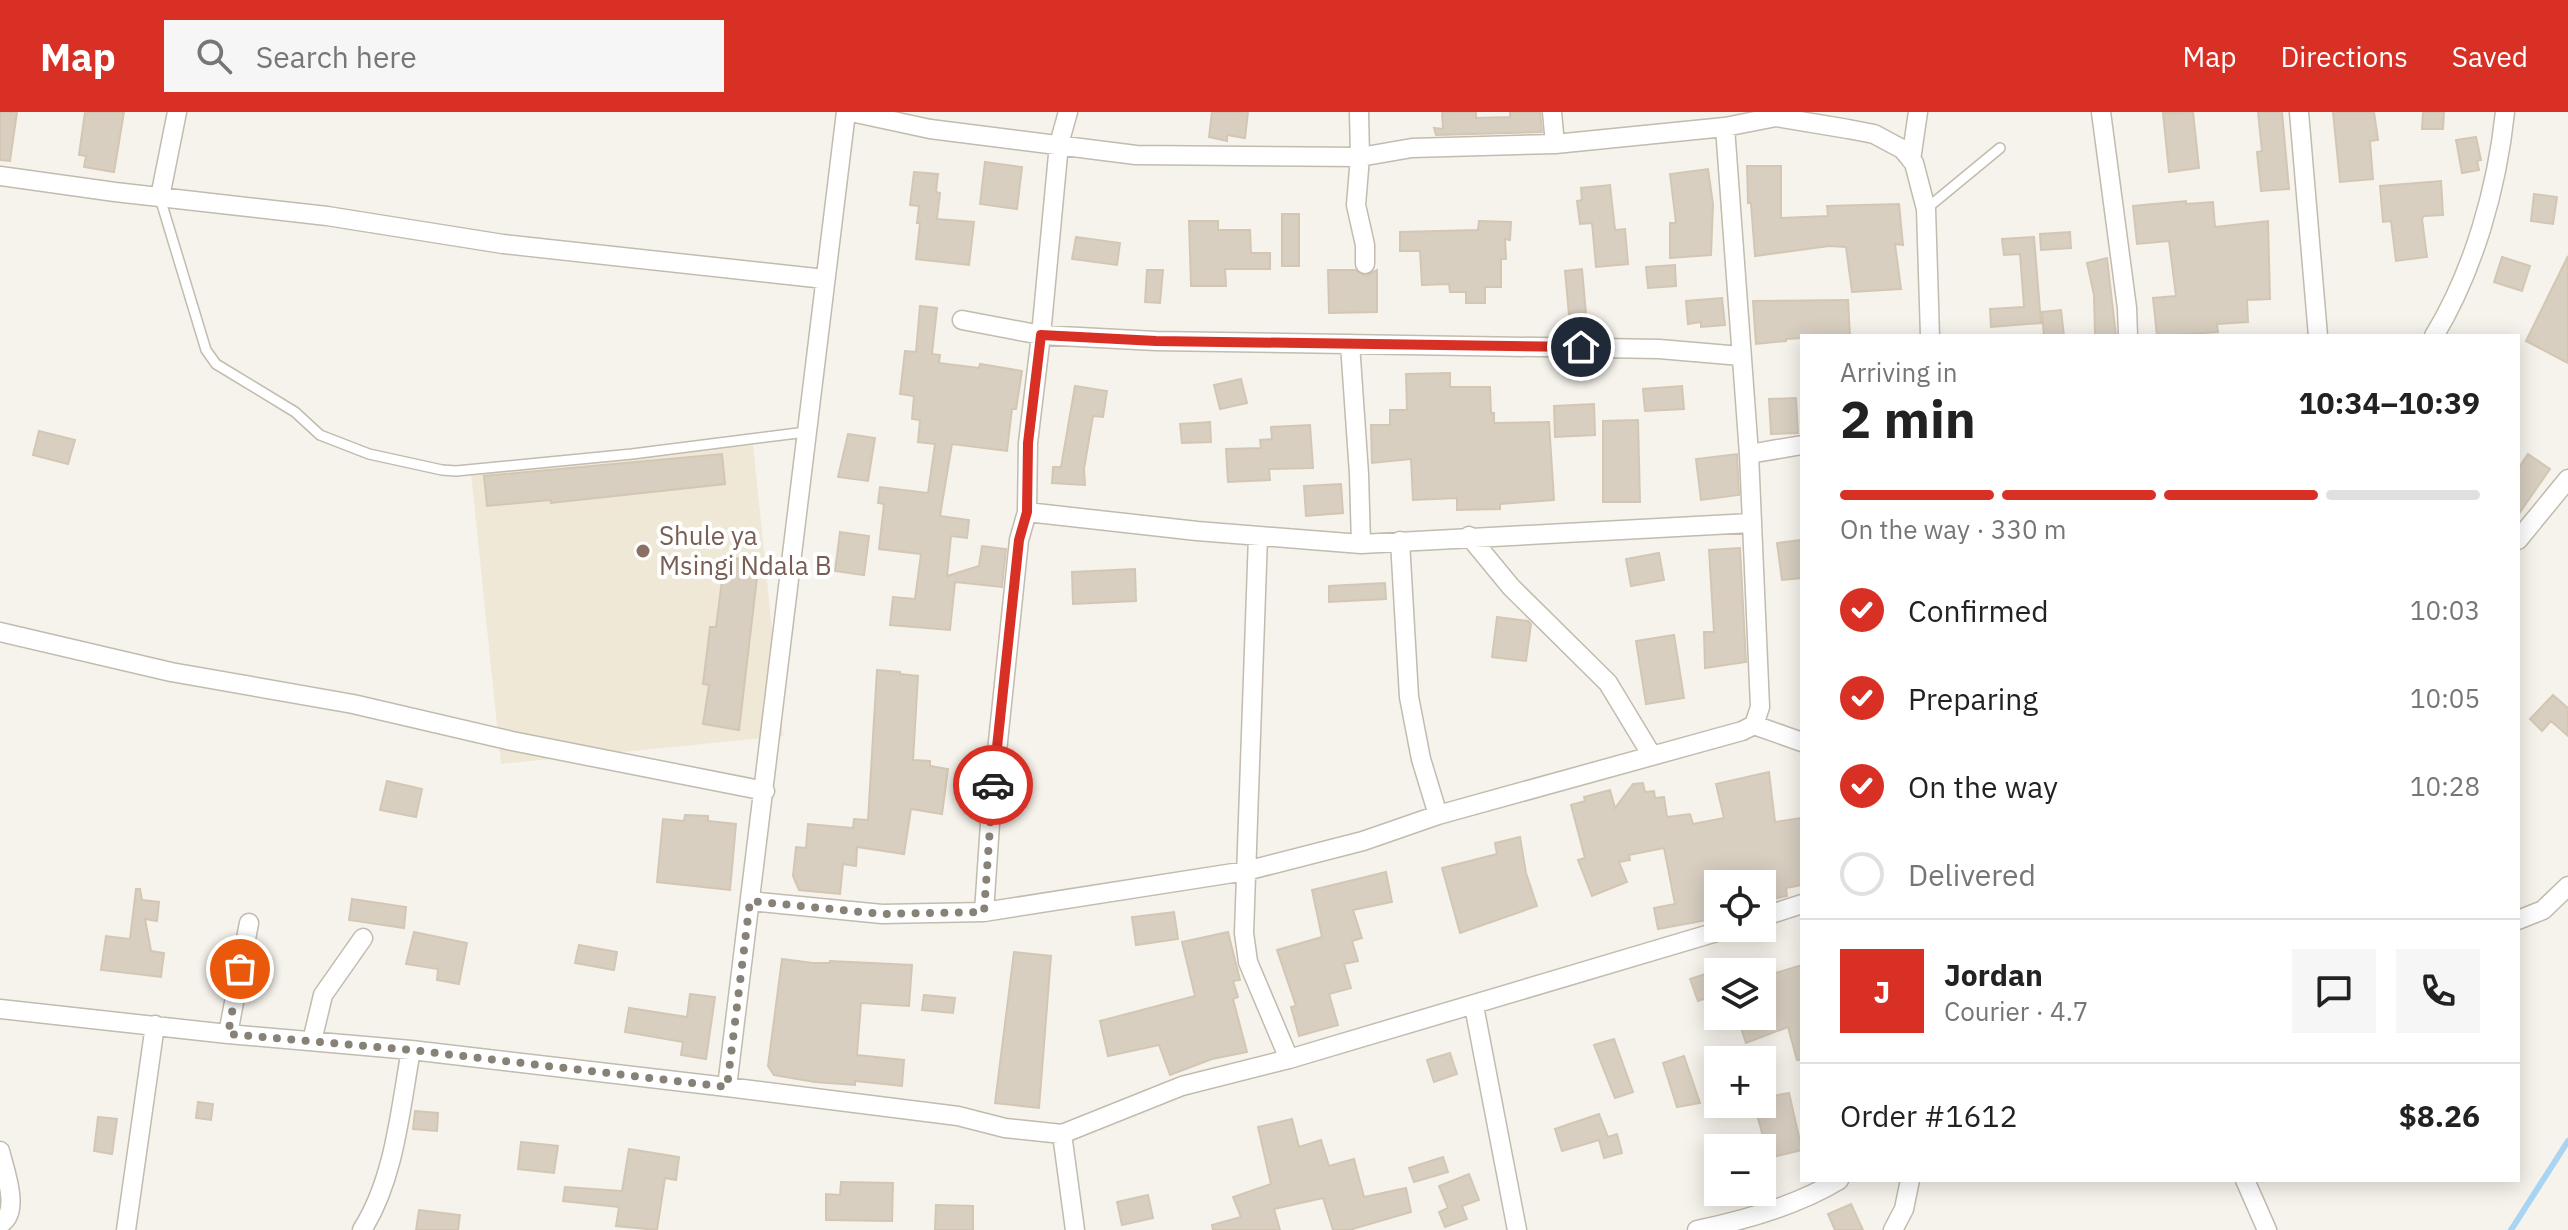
<!DOCTYPE html>
<meta charset="utf-8">
<style>
:root{--surface:#fff;--page:#f6f6f6;--text:#222;--muted:#767676;--line:#e0e0e0;--accent:#d93025}
body{margin:0;font-family:"IBM Plex Sans",sans-serif;background:var(--page);color:var(--text);height:100vh;display:flex;flex-direction:column;font-size:30px;white-space:nowrap}
*{box-sizing:border-box;margin:0}
p{font-size:26px;color:var(--muted)}
.icon{flex:none;width:44px;height:44px;fill:none;stroke:currentColor;stroke-width:2;stroke-linecap:round;stroke-linejoin:round}
.map{position:relative;flex:1;overflow:hidden}
.panel{position:absolute;left:1800px;top:222px;width:720px;height:848px;display:flex;flex-direction:column;background:var(--surface);border-radius:0px;box-shadow:0 4px 20px #0003}
.panel>*{flex:none}
.tools{position:absolute;left:1704px;top:758px;display:grid;gap:16px}
.tools a{display:grid;place-items:center;width:72px;height:72px;border-radius:0px;background:var(--surface);box-shadow:0 4px 20px #0003;font-size:40px}
.pin{position:absolute;display:grid;place-items:center;width:68px;height:68px;color:#fff;margin:-34px;border:4px solid #fff;border-radius:50%;box-shadow:0 2px 8px #0007}
.courier{position:absolute;display:grid;place-items:center;width:80px;height:80px;margin:-40px;border:6px solid #d93025;border-radius:50%;background:#fff;color:#222;box-shadow:0 2px 10px #0007}
.headline em{font-style:normal;font-weight:700}
.headline div{display:flex;flex-direction:column-reverse}
.headline{display:flex;align-items:center;justify-content:space-between;height:136px;padding:0 40px}
h1{font-size:52px;font-weight:700;line-height:60px}
.bar{display:grid;grid-template-columns:repeat(4,1fr);gap:12px 8px;align-content:center;height:96px;padding:0 40px}
.bar i{height:10px;border-radius:6px;background:var(--line)}
.bar .selected{background:var(--accent)}
.bar p{grid-column:span 4}
.line{display:flex;align-items:center;gap:20px;padding:0 40px;border-top:2px solid var(--line)}
.line div{flex:1}
.round{display:grid;place-items:center;flex:none;width:84px;height:84px;border-radius:0px;background:var(--page)}
ol{padding:0 40px;list-style:none}
li{display:flex;align-items:center;gap:24px;height:88px}
li p{margin-inline-start:auto}
li .icon{padding:8px;border-radius:50%;background:var(--accent);color:#fff;stroke-width:4}
li:last-child{color:var(--muted)}
li i{width:44px;height:44px;border:4px solid var(--line);border-radius:50%}
header{display:flex;align-items:center;gap:48px;box-sizing:border-box;height:112px;padding:0 40px;background:var(--accent);color:#fff}
header strong{font-size:38px}
nav{display:flex;gap:44px;margin-inline-start:auto;font-size:28px}
.search{width:560px;height:72px;background:var(--page);display:flex;align-items:center;gap:20px;box-sizing:border-box;padding:0 28px;border-radius:0px;color:var(--muted);font-size:30px}
.map>svg:first-child{display:block}
.education{fill:#efe8d6}
.lines{fill:none;stroke-linecap:round;stroke-linejoin:round}
.stream{stroke:#a9d4f2;stroke-width:6}
.building{fill:#d8cfc1;stroke:#d3c7b4;stroke-width:2}
.service-casing{stroke:#c2bbae;stroke-width:12}
.minor-casing{stroke:#c2bbae;stroke-width:21}
.service{stroke:#fff;stroke-width:9}
.minor{stroke:#fff;stroke-width:18}
.done{stroke:#878178;stroke-width:8;stroke-dasharray:0 14.4}
.route{stroke:#d93025;stroke-width:10}
.education-dot{fill:#8d6e63;stroke:#fff;stroke-width:3}
.labels{text-anchor:middle;stroke-width:8;stroke-linejoin:round;paint-order:stroke}
.education-label{font-size:26px;fill:#785e54;stroke:#fff;text-anchor:start}
</style>
<header>
<strong>Map</strong>
<div class="search"><svg class="icon" aria-label="search" viewBox="0 0 24 24"><circle cx="10" cy="10" r="6"/><path d="M15 15l6 6"/></svg>Search here</div>
<nav><a>Map</a><a>Directions</a><a>Saved</a></nav>
</header>
<div class="map">
<svg width="2568" height="1118" viewBox="0 0 2568 1118">
<rect width="100%" height="100%" fill="#f6f3ec"/>
<path class="education" d="M753,333L783,624L501,652L471,361Z"/>
<g class="lines">
<path class="stream" d="M2511,1118L2568,1029"/>
</g>
<path class="building" d="M0,0H17L10,49L0,48Z
M85,0H124L114,60L84,55L86,44L79,43Z
M1212,0H1248L1245,26L1227,23V29L1209,25Z
M1442,0H1476V6L1510,5V0H1540L1542,20L1436,23L1434,16L1443,17Z
M2193,0L2199,56L2169,60L2163,1Z
M2258,0H2282L2289,77L2261,79L2257,40L2262,39Z
M2333,0H2374L2378,28L2370,29L2373,67L2340,70Z
M2423,0H2444L2443,17H2422Z
M2476,25L2481,48L2477,49L2479,58L2462,61L2456,28Z
M985,50L1022,55L1017,97L980,92Z
M1747,54H1781V106L1828,104L1827,94L1899,92L1903,133L1895,132L1901,177L1852,180L1846,135L1829,134L1755,144L1751,91H1748Z
M1708,57L1713,92L1711,143L1670,146V111H1676L1670,62Z
M914,60L938,62L936,80L940,81L937,107L974,110L969,153L916,147L920,111H917L919,94L910,93Z
M2441,69L2443,103L2424,104L2422,107L2427,145L2396,149L2391,109L2383,110L2380,74Z
M1610,73L1615,118L1625,117L1628,152L1596,155L1592,111L1580,112L1577,89L1582,88L1581,76Z
M2534,82L2557,85L2553,112L2531,109Z
M2186,89V92L2213,90L2215,115L2268,109L2270,187L2247,188L2248,210L2217,212L2218,220L2157,224L2153,186L2176,184L2169,129L2137,132L2133,94Z
M1282,102H1299V154H1282Z
M1189,109H1218V118H1250L1251,141H1270V157H1225L1226,174H1191Z
M1479,109L1511,110L1510,128L1505,127L1506,147H1501V175H1485V191H1466V180H1450L1449,172L1422,173L1420,139H1400V120L1478,118Z
M2070,120L2071,136L2041,138L2040,122Z
M1076,125L1120,131L1117,153L1072,147Z
M2034,125L2041,211L1991,215L1990,197L2024,195L2020,142L2004,143L2002,127Z
M2568,144V251L2526,229Z
M2502,145L2530,154L2522,179L2494,170Z
M2107,146L2116,224H2095L2094,183L2087,151Z
M1675,153L1676,174L1648,176L1646,155Z
M1582,157L1586,202L1569,203L1565,159Z
M1147,158H1163L1160,191L1145,190Z
M1328,158H1355L1366,164L1377,158V200L1329,201Z
M1722,186L1725,213L1701,215V210L1688,212L1686,189Z
M1848,188L1850,224H1802V226L1786,227V229L1756,232L1753,189Z
M920,194L937,196L932,242L940,243L939,251L979,256L980,252L1022,259L1016,297H1012L1007,339L952,332L940,404L969,408L967,426L951,424L947,464L979,454L982,434L1006,437L1002,475L955,470L950,518L890,513L893,485L915,487L921,442L879,437L884,392L878,391L880,375L928,381L935,332L918,330L920,308L912,307L914,284L900,282L905,239L916,240Z
M2061,198L2064,224H2044L2042,200Z
M1450,261V275H1490L1491,301H1494V311L1549,310L1554,388L1500,392V397L1457,398V386L1413,388L1411,347L1372,351L1371,313H1390V298H1407L1406,262Z
M1241,267L1247,291L1220,297L1214,273Z
M1075,274L1107,279L1103,305L1093,304L1084,357L1085,373L1052,371L1053,355H1061Z
M1682,274L1684,297L1645,299L1643,277Z
M1796,286L1798,321L1771,322L1769,287Z
M1594,292L1595,323L1555,325L1554,294Z
M1638,308L1640,390H1603V309Z
M1210,310L1211,330L1182,331L1180,312Z
M1310,313L1313,356L1269,357L1270,368L1228,370L1226,337L1261,336L1260,328L1272,327L1271,315Z
M39,319L75,328L68,352L33,343Z
M848,322L875,326L868,369L838,365Z
M722,342L725,372L551,391V388L487,394L484,364Z
M1737,342L1739,383L1701,388L1696,347Z
M2528,342L2550,357L2518,403V357Z
M1341,372L1343,401L1306,404L1304,374Z
M840,420L869,424L864,463L835,459Z
M1802,428V466L1782,468L1777,431Z
M1740,436L1746,550L1705,556L1704,520H1714L1709,438Z
M1659,441L1664,468L1631,474L1626,447Z
M725,445L759,449L739,618L703,612L709,573L703,572L710,515H716Z
M1135,457L1136,489L1073,492L1072,460Z
M1385,471L1386,487L1329,490V474Z
M1497,505L1528,509L1531,512L1526,549L1492,545Z
M1674,523L1684,586L1646,592L1636,529Z
M877,558L900,560V562L918,564L913,648L930,649V654L948,657L942,702L911,697L904,742L857,735L856,754L843,752L840,782L799,778L793,764L796,735L806,736L808,712L853,716L854,707L868,708Z
M2553,583L2568,596V624L2551,609L2542,619L2530,607Z
M1769,660L1775,710L1802,706V773L1786,776L1787,784L1762,789V772H1718V806L1658,817L1654,796L1675,792L1664,736L1629,743L1630,748L1619,750L1627,770L1592,784L1578,748L1585,746L1571,693L1585,689L1584,685L1610,678L1615,696L1633,672L1643,671L1645,680L1654,679L1655,686L1664,685L1667,705L1690,702L1693,712L1724,706L1716,672Z
M387,669L422,677L416,705L380,698Z
M685,703L708,704V709L736,712L730,778L657,770L663,707L684,709Z
M1520,725L1526,761L1537,794L1460,821L1442,756L1497,742L1495,731Z
M1386,760L1392,790L1353,798L1362,826L1352,829L1358,849L1344,852L1351,876L1329,882L1338,913L1299,924L1291,895L1296,894L1277,838L1322,825L1312,778Z
M136,777H140L142,788L159,790L157,809L145,807L151,839L164,841L161,865L101,858L106,824L130,827Z
M352,787L406,795L404,816L349,808Z
M1174,800L1178,827L1136,833L1132,805Z
M414,820L467,831L459,872L437,868L438,857L406,852Z
M1228,820L1240,868L1233,869L1238,885L1233,887L1247,940L1212,947L1170,963L1159,933L1108,944L1100,909L1195,884L1182,830Z
M579,833L617,840L614,858L575,851Z
M1014,840L1051,844L1039,996L995,991Z
M782,847L813,851H830V849L912,853L909,894L861,891L857,943L904,948L902,974L855,969V973L815,970L774,963L768,954Z
M1802,853V948H1797L1788,915L1746,931L1740,913L1762,905V865Z
M1709,861L1716,883L1698,889L1690,867Z
M690,882L715,885L706,947L681,943L683,930L625,920L629,896L687,905Z
M924,883L955,886L953,901L922,898Z
M1614,927L1633,980L1615,986L1594,933Z
M1450,941L1457,962L1434,970L1427,948Z
M1684,944L1700,991L1677,995L1663,951Z
M1789,981L1802,1038L1769,1046L1754,992H1768V985Z
M198,990L213,992L211,1008L196,1006Z
M415,999L438,1001L437,1019L413,1017Z
M1599,1002L1608,1025L1617,1022L1622,1041L1604,1046L1599,1028L1562,1039L1555,1017Z
M98,1005L117,1007L112,1042L94,1039Z
M1292,1007L1299,1035L1321,1028L1329,1054L1354,1047L1364,1085L1406,1076L1411,1100L1349,1118H1333L1323,1086L1274,1097L1280,1118H1213L1212,1113L1241,1105L1233,1085L1271,1072L1258,1015Z
M521,1030L558,1034L554,1061L518,1057Z
M629,1037L679,1045L676,1068L665,1066L657,1118L616,1114L619,1095L563,1089L565,1075L622,1079Z
M1443,1045L1448,1060L1414,1070L1409,1056Z
M1469,1062L1479,1088L1462,1094L1467,1107L1445,1115L1439,1100L1448,1096L1439,1074Z
M841,1070L893,1071L892,1109L826,1108V1082L840,1083Z
M1148,1083L1153,1106L1122,1113L1117,1090Z
M1851,1092L1863,1118H1835L1828,1102Z
M936,1093L973,1094V1118H935Z
M419,1098L460,1103L458,1118H416Z"/>
<g class="lines">
<defs>
<path id="service" d="M160,86L206,238L216,252L295,300L320,323L369,342L442,358L456,359L632,342L806,320
M1926,97L2000,36"/>
<path id="minor" d="M851,0L930,17L1136,43L1360,45L1412,36L1555,32L1725,15L1776,5L1848,17L1874,22L1902,37L1914,51L1926,97L1930,224
M1359,0L1360,45L1356,93L1365,133V152
M1552,0L1555,32
M2101,0L2127,196L2128,224
M2299,0L2318,224
M1911,48L1918,0
M0,64L115,80L327,104L503,132L825,167
M160,85L177,0
M962,208L1041,223L1156,229L1659,237L1741,244
M2434,224C2474,158 2497,76 2505,0
M1350,232L1359,362L1361,432
M1749,342L1802,333
M1027,400L1197,419L1361,432L1751,411
M1258,424L1244,821L1248,850L1289,947
M1469,424L1511,475L1608,571L1651,642
M2518,428L2568,367
M1400,429L1409,585L1421,647L1438,703
M0,520L171,560L353,592L512,629L765,679
M1754,613L1802,630
M750,789L882,802L984,800L1246,759L1363,729L1438,703L1742,619L1754,613L1760,595L1749,342L1725,15
M984,800L991,697L1019,428L1027,400L1028,331L1041,223L1059,32L1068,0
M1762,805L1802,792
M2518,808L2543,798L2568,774
M1474,894L1517,1118
M0,897L228,922L411,938L727,975L958,1004L1005,1016L1062,1022L1182,974L1289,947L1730,816
M228,922L249,811
M312,929L323,883L363,826
M727,975L846,0
M1062,1022L1075,1118
M0,1039C5,1059 21,1101 0,1112
M2245,1068L2267,1118
M126,1118L155,913
M362,1118C395,1066 400,998 411,938
M1697,1118C1746,1108 1796,1094 1839,1068
M1893,1118L1904,1097L1910,1068"/>
</defs>
<use href="#service" class="service-casing"/>
<use href="#minor" class="minor-casing"/>
<use href="#service" class="service"/>
<use href="#minor" class="minor"/>
</g>
<g class="lines">
<path class="done" d="M240,857L228,922L411,938L727,975L750,789L882,802L984,800L993,673"/>
<path class="route" d="M993,673L1019,428L1027,400L1028,331L1041,223L1156,229L1581,235"/>
</g>
<circle class="education-dot" cx="643" cy="439" r="8"/>
<g class="labels">
<g class="education-label">
<text x="659" y="433">Shule ya<tspan x="659" dy="30">Msingi Ndala B</tspan></text>
</g>
</g>
</svg>
<div class="tools">
<a><svg class="icon" aria-label="locate" viewBox="0 0 24 24"><circle cx="12" cy="12" r="6"/><path d="M12 2v4M12 18v4M2 12h4M18 12h4"/></svg></a>
<a><svg class="icon" aria-label="layers" viewBox="0 0 24 24"><path d="M12 4l9 5-9 5-9-5zM3 14l9 5 9-5"/></svg></a>
<a>+</a>
<a>−</a>
</div>
<div class="pin" style="left:240px;top:857px;background:#ea580c"><svg class="icon" aria-label="bag" viewBox="0 0 24 24"><path d="M5 8h14l-1 12H6zM9 8a3 3 0 0 1 6 0"/></svg></div>
<div class="pin" style="left:1581px;top:235px;background:#1f2937"><svg class="icon" aria-label="home" viewBox="0 0 24 24"><path d="M3 11l9-7 9 7M6 9v11h12V9"/></svg></div>
<div class="courier" style="left:993px;top:673px"><svg class="icon" aria-label="car" viewBox="0 0 24 24"><path d="M5 17H2v-5l4-1 3-4h7l3 4 3 1v5h-3M9 17h6M6 11h13"/><circle cx="7" cy="17" r="2"/><circle cx="17" cy="17" r="2"/></svg></div>
<section class="panel">
<div class="headline"><div><h1>2 min</h1><p>Arriving in</p></div><em>10:34–10:39</em></div>
<div class="bar"><i class="selected"></i><i class="selected"></i><i class="selected"></i><i></i><p>On the way · 330 m</p></div>
<ol>
<li><svg class="icon" aria-label="check" viewBox="0 0 24 24"><path d="M5 12l5 5 9-10"/></svg>Confirmed<p>10:03</p></li>
<li><svg class="icon" aria-label="check" viewBox="0 0 24 24"><path d="M5 12l5 5 9-10"/></svg>Preparing<p>10:05</p></li>
<li><svg class="icon" aria-label="check" viewBox="0 0 24 24"><path d="M5 12l5 5 9-10"/></svg>On the way<p>10:28</p></li>
<li><i></i>Delivered</li>
</ol>
<div class="line" style="height:144px"><b class="round" style="background:var(--accent);color:#fff">J</b><div><b>Jordan</b><p>Courier · 4.7</p></div><a class="round"><svg class="icon" aria-label="chat" viewBox="0 0 24 24"><path d="M4 5h16v11H9l-5 4z"/></svg></a><a class="round"><svg class="icon" aria-label="phone" viewBox="0 0 24 24"><path d="M5 4h4l2 5-3 2q2 4 5 5l2-3 5 2v4C11 20 4 13 5 4z"/></svg></a></div>
<div class="line" style="height:104px"><div>Order #1612</div><b>$8.26</b></div>
</section>
</div>
